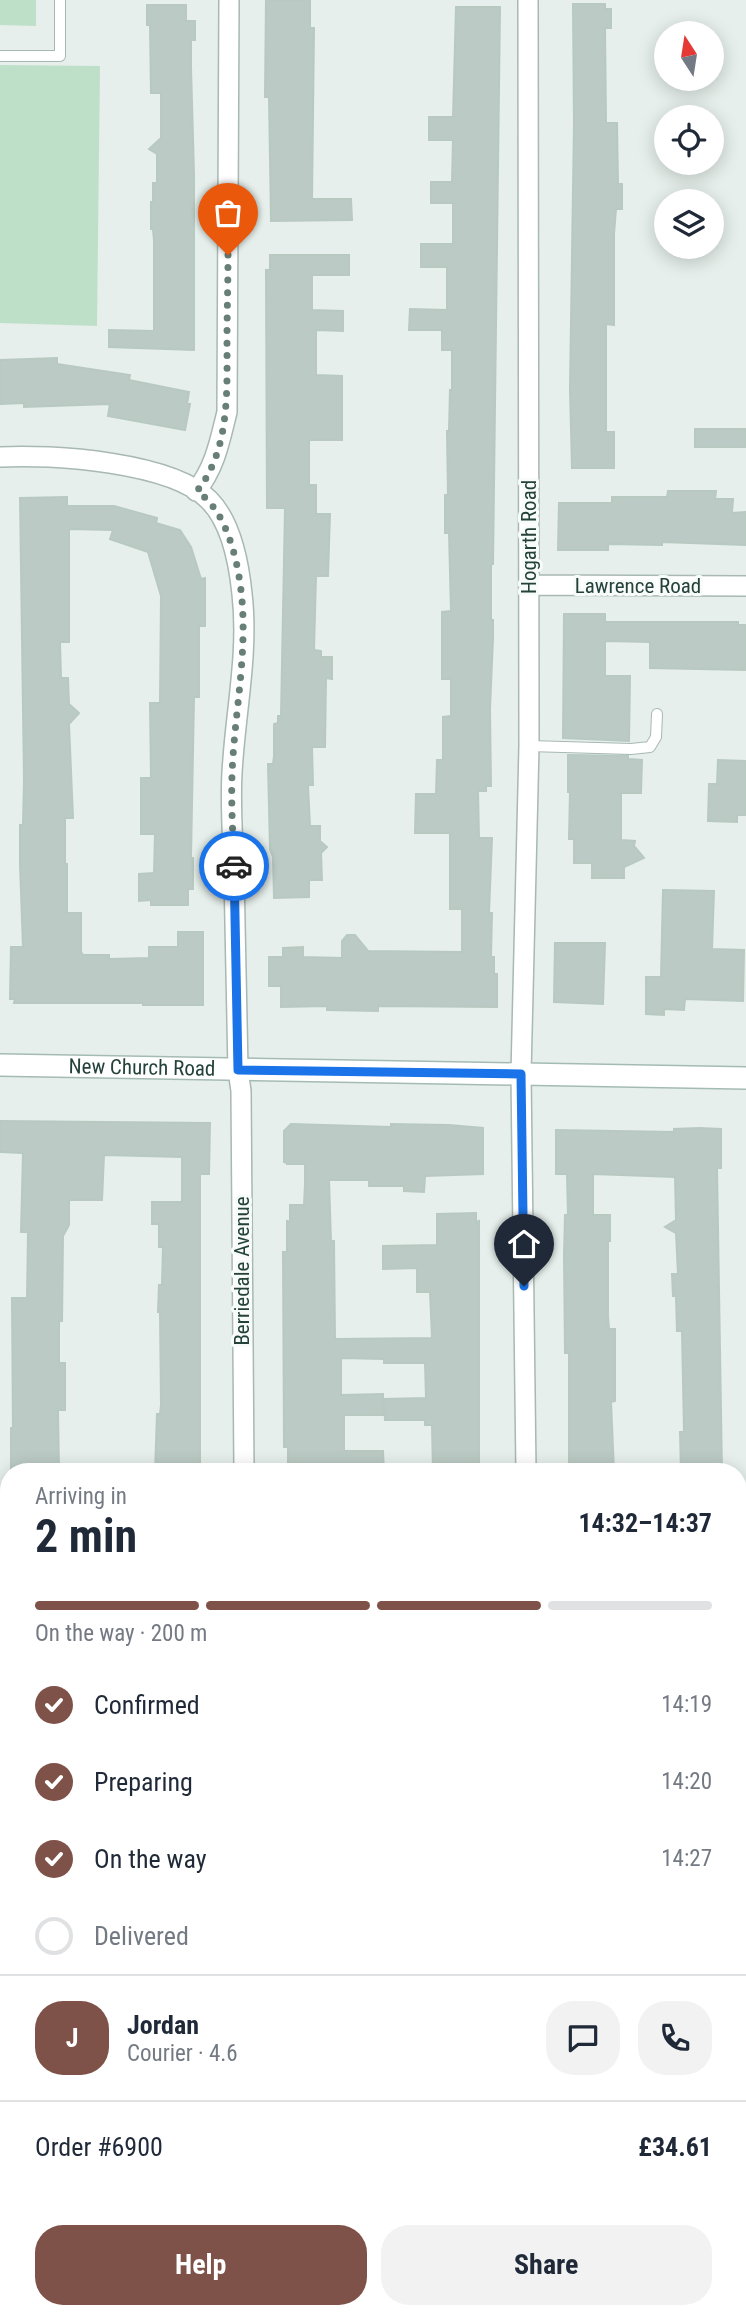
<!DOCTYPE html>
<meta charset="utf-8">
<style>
:root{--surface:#fff;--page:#f2f2f3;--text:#1f2937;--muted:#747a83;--line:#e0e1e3;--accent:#7f5249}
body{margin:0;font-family:"Roboto Condensed",sans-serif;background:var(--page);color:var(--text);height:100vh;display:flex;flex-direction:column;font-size:26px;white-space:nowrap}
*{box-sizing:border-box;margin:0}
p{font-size:23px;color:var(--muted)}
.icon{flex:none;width:38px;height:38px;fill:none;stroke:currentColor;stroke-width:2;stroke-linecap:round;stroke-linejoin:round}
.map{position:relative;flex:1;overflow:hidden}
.side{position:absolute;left:0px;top:1463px;width:747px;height:856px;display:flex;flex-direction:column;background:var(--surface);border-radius:28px 28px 0 0;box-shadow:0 4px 18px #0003}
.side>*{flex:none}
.needle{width:46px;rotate:348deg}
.controls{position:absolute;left:654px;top:21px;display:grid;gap:14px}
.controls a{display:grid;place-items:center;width:70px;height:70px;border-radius:50%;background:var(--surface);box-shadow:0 4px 18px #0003;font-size:35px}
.pin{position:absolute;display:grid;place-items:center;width:60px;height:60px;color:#fff;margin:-72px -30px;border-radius:50% 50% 50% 0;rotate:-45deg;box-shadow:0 0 7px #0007}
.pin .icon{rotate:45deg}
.courier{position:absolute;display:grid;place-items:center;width:70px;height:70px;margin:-35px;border:5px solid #1a73e8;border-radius:50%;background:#fff;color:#222;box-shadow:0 2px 9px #0007}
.head em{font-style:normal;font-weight:700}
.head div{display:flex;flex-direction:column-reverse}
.head{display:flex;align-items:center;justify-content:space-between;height:119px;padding:0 35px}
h1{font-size:46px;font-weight:700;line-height:52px}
.bar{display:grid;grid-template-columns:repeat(4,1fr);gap:10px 7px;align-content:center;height:84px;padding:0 35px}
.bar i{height:9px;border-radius:5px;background:var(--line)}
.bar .on{background:var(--accent)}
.bar p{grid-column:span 4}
.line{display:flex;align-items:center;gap:18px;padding:0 35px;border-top:2px solid var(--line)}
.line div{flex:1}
.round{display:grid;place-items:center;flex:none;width:74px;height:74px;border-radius:28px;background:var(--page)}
ol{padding:0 35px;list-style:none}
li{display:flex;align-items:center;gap:21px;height:77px}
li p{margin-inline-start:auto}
li .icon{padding:7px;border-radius:50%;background:var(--accent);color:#fff;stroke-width:4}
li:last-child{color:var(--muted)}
li i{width:38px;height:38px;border:4px solid var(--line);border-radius:50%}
.cta{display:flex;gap:14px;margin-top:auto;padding:14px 35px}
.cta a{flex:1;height:80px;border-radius:28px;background:var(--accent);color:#fff;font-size:28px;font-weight:700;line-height:80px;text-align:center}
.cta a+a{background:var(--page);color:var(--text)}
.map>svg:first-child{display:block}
.green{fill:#bfe0c8}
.building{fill:#bbcac4;stroke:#b8c9c2;stroke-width:2}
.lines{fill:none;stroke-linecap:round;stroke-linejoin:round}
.service-casing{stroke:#a8b8b2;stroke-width:12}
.minor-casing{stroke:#a8b8b2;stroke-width:22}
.secondary-casing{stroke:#a4bbb3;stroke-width:24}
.service{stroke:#fff;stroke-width:10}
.minor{stroke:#fff;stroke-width:19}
.secondary{stroke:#fff;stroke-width:21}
.done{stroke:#687f78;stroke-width:7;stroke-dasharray:0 12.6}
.route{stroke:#1a73e8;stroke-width:9}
.labels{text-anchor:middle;stroke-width:6;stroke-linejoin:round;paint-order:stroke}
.street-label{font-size:21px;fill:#24423a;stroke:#f7fbf9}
</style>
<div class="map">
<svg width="746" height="2318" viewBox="0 0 746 2318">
<rect width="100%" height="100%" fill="#e6efeb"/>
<path class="green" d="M0,0H36V26L0,25Z
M0,65L100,66L97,326L0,323Z"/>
<path class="building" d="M266,0H310V28H314L312,199H351L352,220L271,221L269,97H265Z
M573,4H605V9H611V28H605L606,123H617L618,184H622V209H616L614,234V325L606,324V432H614V468H572L570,389L574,123Z
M147,5H186V21H195V40H191V67L194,175V350L109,347V330L154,331V241L153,229H151V202H153V183H157V154L149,149L161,138V93H151L150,25H147Z
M456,7H500L493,564H491V620H493V638L490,709L491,786H486V791H478L479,838H492L489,913H492L491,957H494V974H497V1007L378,1006V1011L327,1010V1006L281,1007V986H269V957H283V948L303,947V957L342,958V941L347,935H355L368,951L462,952V909H450V833H415L416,794H436L437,760H443V717L451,716V679H442V612L451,611L449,533H445V495H448L447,431H449L450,390H452V350H442V330H409L410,309L447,310V267H421V244H453V203H431V182H452L453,140H429V117H453Z
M270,255H349V275H312V310L343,311V331L316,330V375L342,376V440H309V485H316V514H330L328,576H316L314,650L321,651V657H332V679L326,678L325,747H312L313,785H308L310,826H320V841L327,847L321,853L322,880H309V897L274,898L273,857L270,849L268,764H273L274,756V724L278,723V716H281L285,508H267L266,270H270Z
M57,358V364L130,375L129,380L189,392L187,404H190L185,430L108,416L110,404L24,407V403L0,404V360Z
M695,429H746V447H695Z
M668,491H716L715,499H733L732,513L746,512V545L662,542V545L608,544V550H558L559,503H612V497H667Z
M67,497V506H114L157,518L156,523L180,530L191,547L201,579L205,578V626H199V697H194L191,858H193V889H188V905H151V900L139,901V874L154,873L155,834H141V778H151L150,703H160L161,596L148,552L110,539L113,530L69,529V642H60L61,678H68L69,704L79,713L69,724L73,818H65V864H67V913H81V952L83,955H109V959L149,958V947H178V932H203V1005H143V1003H14L15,999H10L11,947H23L20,865V825H23L24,779L20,498Z
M564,614H605V622H738V625H746V670L650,668V642L605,641V676H630L629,741L563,738Z
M568,755L628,756V759L642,760L641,793H621V840L635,841L634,846L644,858L624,867V878H592V863H574V839H569L570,792H568Z
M718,760L746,761V815H737V822L708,821L709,784H717Z
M663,890L714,891L712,949L744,950L743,1001L685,999L684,1010L664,1009V1015L646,1014V977H661Z
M555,943H605L603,1004L554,1002Z
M0,1121L210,1123L209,1174H200V1472H155L157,1414H160L161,1405L160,1312H158L159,1285H162L163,1247H159V1224H152V1202H182V1157L104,1155L102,1200H69V1225L63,1236L62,1321H59V1363H65V1410H58L59,1472H11V1428H13L12,1298H27L28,1232H21L23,1153L0,1152Z
M291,1124L391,1127V1124L449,1125L483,1128V1174L425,1176L424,1192L404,1191V1186H369V1180H329L331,1241H334L335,1339L432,1338L430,1292H417V1268L383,1269V1246L437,1245V1214L476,1213V1222L479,1221V1472H433L432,1425H425V1420H385L384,1399L426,1398L425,1363H384V1359L341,1358V1395L383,1394V1415H344V1451H383L384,1472H288V1447H284L283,1252H287V1221L290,1222V1205H304L305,1184V1164H287V1163L284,1162V1131Z
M699,1128L721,1129V1168H717L722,1472H681L680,1432H684L682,1331H677L676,1296H673L672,1274H678L676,1233L665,1227L676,1220L675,1177L593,1174V1215H610V1241H608V1316L609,1329H615V1401L611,1402L614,1472H569V1353H565L564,1256L565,1215H568L567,1174H556V1130L674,1132V1129Z"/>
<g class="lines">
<defs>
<path id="service" d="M0,56H60V0
M529,746L631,749L650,747L656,737L657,714"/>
<path id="minor" d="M0,457C52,454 172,462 209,500C231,522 239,564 242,594C249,653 235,714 232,773C230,807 233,841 234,874C235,939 237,1005 238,1070L241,1091L244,1472
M196,491C215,468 220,440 227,412L229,0
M529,585L746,586
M526,1472L521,1074L529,746L528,0
M248,2310V2318
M535,2310V2318"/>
<g id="secondary">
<path id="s1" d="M0,1065L746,1078"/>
</g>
</defs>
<use href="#service" class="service-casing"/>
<use href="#minor" class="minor-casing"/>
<use href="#secondary" class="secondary-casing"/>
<use href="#service" class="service"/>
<use href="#minor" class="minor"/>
<use href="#secondary" class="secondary"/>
</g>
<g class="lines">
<path class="done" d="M228,255C228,283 227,312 227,341C227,392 230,450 197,491C215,504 224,522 231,543C256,623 235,695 232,775C231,805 233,836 234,866"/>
<path class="route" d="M234,866L238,1070L521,1074L524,1286"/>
</g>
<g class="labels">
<g class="street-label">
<text transform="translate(529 537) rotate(-90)" y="7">Hogarth Road</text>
<text x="638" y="593">Lawrence Road</text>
<text dy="7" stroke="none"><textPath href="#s1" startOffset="142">New Church Road</textPath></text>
<text transform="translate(242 1271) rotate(-90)" y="7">Berriedale Avenue</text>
</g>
</g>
</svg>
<div class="controls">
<a><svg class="needle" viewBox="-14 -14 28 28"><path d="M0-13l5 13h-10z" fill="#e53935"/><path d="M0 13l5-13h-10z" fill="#747a83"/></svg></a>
<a><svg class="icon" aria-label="locate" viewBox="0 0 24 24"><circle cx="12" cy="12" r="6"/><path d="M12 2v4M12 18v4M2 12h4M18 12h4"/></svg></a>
<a><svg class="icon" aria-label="layers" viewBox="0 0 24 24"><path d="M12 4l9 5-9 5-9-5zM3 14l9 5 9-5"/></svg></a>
</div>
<div class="pin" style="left:228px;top:255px;background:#ea580c"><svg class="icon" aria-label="bag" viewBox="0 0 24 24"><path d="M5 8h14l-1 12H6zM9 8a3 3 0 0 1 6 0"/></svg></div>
<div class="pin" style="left:524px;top:1286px;background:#1f2937"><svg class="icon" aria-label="home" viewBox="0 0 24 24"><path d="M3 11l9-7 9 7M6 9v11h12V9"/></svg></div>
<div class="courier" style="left:234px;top:866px"><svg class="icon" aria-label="car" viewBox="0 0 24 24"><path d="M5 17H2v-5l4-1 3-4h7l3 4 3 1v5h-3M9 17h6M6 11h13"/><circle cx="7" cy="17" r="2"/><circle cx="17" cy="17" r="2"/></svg></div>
<section class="side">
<div class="head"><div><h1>2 min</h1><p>Arriving in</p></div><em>14:32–14:37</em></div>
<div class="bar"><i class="on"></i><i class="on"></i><i class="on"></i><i></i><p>On the way · 200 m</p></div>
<ol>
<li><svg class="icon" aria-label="check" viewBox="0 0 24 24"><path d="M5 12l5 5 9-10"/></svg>Confirmed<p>14:19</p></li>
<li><svg class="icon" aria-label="check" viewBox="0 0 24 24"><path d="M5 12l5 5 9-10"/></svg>Preparing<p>14:20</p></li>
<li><svg class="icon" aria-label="check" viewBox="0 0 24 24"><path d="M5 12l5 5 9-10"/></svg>On the way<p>14:27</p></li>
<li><i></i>Delivered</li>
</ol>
<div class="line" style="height:126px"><b class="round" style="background:var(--accent);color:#fff">J</b><div><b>Jordan</b><p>Courier · 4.6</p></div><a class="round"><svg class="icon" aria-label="chat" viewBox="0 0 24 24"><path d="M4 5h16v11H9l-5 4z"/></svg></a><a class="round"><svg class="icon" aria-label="phone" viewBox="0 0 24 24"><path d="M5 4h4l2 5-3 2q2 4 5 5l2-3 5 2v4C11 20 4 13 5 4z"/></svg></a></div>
<div class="line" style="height:91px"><div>Order #6900</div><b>£34.61</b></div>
<div class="cta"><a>Help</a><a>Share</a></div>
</section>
</div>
